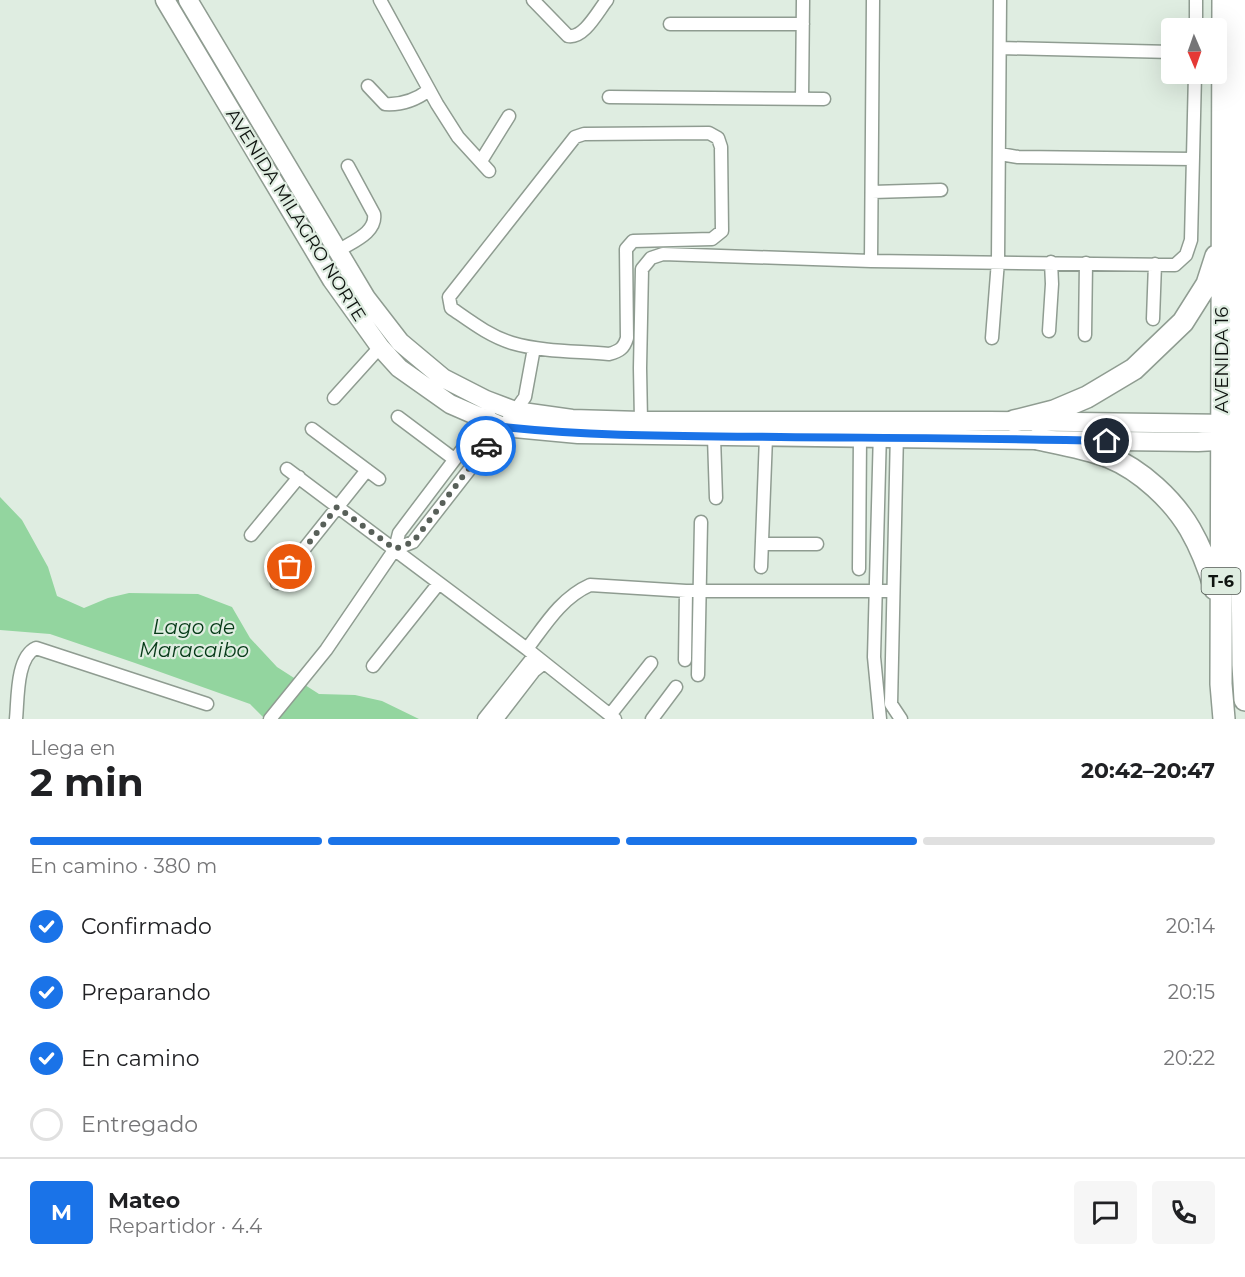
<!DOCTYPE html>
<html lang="es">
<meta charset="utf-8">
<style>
:root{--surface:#fff;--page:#f6f6f6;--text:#202124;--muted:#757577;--line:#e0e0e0;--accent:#1a73e8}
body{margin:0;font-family:Montserrat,sans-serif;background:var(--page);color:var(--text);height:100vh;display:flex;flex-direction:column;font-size:22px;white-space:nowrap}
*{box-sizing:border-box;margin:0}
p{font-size:20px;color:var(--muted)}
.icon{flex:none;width:33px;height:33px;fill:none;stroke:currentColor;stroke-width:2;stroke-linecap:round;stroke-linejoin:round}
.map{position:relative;height:719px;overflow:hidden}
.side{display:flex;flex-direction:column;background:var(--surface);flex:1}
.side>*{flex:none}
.needle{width:39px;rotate:178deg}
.buttons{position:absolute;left:1161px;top:18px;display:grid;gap:12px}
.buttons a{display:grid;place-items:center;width:66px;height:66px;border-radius:6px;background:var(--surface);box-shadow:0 6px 24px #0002;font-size:30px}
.pin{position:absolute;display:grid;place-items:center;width:51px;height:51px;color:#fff;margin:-26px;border:3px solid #fff;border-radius:50%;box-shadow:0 2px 6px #0007}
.courier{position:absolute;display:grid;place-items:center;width:60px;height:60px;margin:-30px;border:4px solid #1a73e8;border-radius:50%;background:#fff;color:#222;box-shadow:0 2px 8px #0007}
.head em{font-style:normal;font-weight:700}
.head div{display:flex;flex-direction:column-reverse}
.head{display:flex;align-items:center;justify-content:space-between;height:102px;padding:0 30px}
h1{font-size:39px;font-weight:700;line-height:45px}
.bar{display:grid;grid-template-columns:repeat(4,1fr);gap:9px 6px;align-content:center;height:72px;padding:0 30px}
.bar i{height:8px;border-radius:4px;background:var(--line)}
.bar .selected{background:var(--accent)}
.bar p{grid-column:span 4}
.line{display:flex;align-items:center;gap:15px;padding:0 30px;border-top:2px solid var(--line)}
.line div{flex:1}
.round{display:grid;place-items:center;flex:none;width:63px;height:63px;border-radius:6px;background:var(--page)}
ol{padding:0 30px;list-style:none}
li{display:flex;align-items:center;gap:18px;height:66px}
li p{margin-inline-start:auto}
li .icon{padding:6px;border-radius:50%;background:var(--accent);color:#fff;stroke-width:4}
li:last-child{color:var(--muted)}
li i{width:33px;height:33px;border:3px solid var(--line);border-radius:50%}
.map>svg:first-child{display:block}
.water{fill:#93d59f}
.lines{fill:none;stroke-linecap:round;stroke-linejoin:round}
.street-casing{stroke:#8f9c91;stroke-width:15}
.primary-casing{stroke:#8f9c91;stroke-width:21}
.highway-casing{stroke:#8f9c91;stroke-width:24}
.street{stroke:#fff;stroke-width:12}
.primary{stroke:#fff;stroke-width:18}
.highway{stroke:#fff;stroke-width:21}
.done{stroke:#586059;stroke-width:6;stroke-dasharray:0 10.8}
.route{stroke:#1a73e8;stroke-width:8}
.labels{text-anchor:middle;stroke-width:4.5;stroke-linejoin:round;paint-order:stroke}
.shield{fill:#dfede1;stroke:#4d554f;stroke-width:1.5}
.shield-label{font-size:16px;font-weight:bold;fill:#0f1410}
.street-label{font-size:18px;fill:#0f1410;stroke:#dfede1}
.water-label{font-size:20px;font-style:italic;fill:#053917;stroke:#dfede1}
</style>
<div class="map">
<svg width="1245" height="719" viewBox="0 0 1245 719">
<rect width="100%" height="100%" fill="#dfede1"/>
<path class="water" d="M0,497L22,520L48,567L57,596L84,608L108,598L129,593L198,594L232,607L250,638L277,667L319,694L355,695L382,701L419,719H265L250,704L135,663L50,634L0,630Z"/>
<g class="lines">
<defs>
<path id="street" d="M380,0L437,104L458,137L489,171
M533,0L568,36C584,39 598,11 607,0
M873,0L871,261L1175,265L1186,255L1191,240L1195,74
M670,24H803
M1196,28V0
M1000,48L1172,52
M368,86L385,104C401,105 416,100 429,90
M609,97L824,99
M802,98L803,0
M709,133L718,138L721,147L722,231L712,239L633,241L626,249L627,338C624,348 620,351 609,354C577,351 543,352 512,343C489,336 470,321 451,308L449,297L575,137L584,134Z
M1000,154L1018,157L1193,159
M481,161L509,116
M872,192L941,190
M338,251C351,242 377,233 374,214L348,166
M1153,319L1155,264
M1049,331L1052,284L1051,262
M1085,335L1086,263
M992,338L998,261L1000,0
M334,398L380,347
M398,417L454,459
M641,421L640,368L642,269L651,258L663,254L871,261
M312,429L379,479
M880,431L874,657L880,719
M897,432L891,704L901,719
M714,437L716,498
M287,469L527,649L615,719
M251,535L299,477
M762,544H817
M395,549L413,542L515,411L525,397L534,348
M761,567L766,437
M859,569L860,437
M277,583L367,470
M527,649C545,625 561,598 590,585L686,591H893
M685,660L686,591
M373,666L439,583
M698,675L701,522
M610,715L651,663
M16,719C18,700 16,657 36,648L207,704
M270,719L326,650L395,549L399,533L489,414
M484,719L534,656
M497,719L534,671L544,663
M652,719L676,687"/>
<path id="primary" d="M165,0L332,280L380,347L399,368L450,404L503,427L578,434L1198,442L1236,440
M188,0L366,298L400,342L443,378L486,400L515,411L572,419L641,421H989L1234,424"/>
<path id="highway" d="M1223,0L1221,684L1224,719
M1243,0L1241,439L1243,665L1245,700
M1014,421L1054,411L1087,397L1134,369L1183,322L1207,284L1216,256
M1038,439C1062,444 1086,448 1109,457C1141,470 1173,500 1190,529C1201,548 1209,569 1215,589"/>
</defs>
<use href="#street" class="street-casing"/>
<use href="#primary" class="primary-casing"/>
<use href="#highway" class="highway-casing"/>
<use href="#street" class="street"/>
<use href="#primary" class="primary"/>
<use href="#highway" class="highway"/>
</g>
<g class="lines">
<path class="done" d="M290,567L337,507L395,549L413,542L486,446"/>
<path class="route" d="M486,446L503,427C595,437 687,436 780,437C889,438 998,438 1107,441"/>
</g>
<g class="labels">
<rect class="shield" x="1201.5" y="568" width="39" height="26" rx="4.5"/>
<g class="shield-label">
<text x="1221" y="587">T-6</text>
</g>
<g class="street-label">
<text transform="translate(296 215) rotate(58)" y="6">AVENIDA MILAGRO NORTE</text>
<text transform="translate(1222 360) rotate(-90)" y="6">AVENIDA 16</text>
</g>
<g class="water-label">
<text x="194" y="634">Lago de<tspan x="194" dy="23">Maracaibo</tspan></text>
</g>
</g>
</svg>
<div class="buttons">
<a><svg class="needle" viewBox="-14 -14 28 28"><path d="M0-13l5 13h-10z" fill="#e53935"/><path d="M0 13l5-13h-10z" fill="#757577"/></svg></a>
</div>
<div class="pin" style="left:290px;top:567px;background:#ea580c"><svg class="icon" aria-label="bag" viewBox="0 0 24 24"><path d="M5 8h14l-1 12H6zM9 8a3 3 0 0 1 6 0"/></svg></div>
<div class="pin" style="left:1107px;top:441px;background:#1f2937"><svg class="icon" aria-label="home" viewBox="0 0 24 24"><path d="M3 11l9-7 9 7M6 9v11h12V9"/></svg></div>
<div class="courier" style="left:486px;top:446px"><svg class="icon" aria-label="car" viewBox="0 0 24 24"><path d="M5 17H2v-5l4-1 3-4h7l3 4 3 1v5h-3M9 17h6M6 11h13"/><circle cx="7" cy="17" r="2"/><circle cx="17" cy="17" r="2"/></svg></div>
</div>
<section class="side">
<div class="head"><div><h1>2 min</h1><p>Llega en</p></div><em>20:42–20:47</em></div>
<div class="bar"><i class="selected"></i><i class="selected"></i><i class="selected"></i><i></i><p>En camino · 380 m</p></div>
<ol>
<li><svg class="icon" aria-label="check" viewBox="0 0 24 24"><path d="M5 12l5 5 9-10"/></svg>Confirmado<p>20:14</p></li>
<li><svg class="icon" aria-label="check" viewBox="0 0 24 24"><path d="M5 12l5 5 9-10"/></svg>Preparando<p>20:15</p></li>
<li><svg class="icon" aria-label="check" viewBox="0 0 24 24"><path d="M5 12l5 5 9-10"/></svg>En camino<p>20:22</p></li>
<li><i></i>Entregado</li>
</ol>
<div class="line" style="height:108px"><b class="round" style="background:var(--accent);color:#fff">M</b><div><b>Mateo</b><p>Repartidor · 4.4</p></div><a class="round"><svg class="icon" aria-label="chat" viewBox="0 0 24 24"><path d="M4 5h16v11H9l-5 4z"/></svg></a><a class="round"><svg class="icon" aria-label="phone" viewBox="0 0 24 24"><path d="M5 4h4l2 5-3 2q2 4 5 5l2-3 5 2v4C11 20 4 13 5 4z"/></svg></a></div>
</section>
